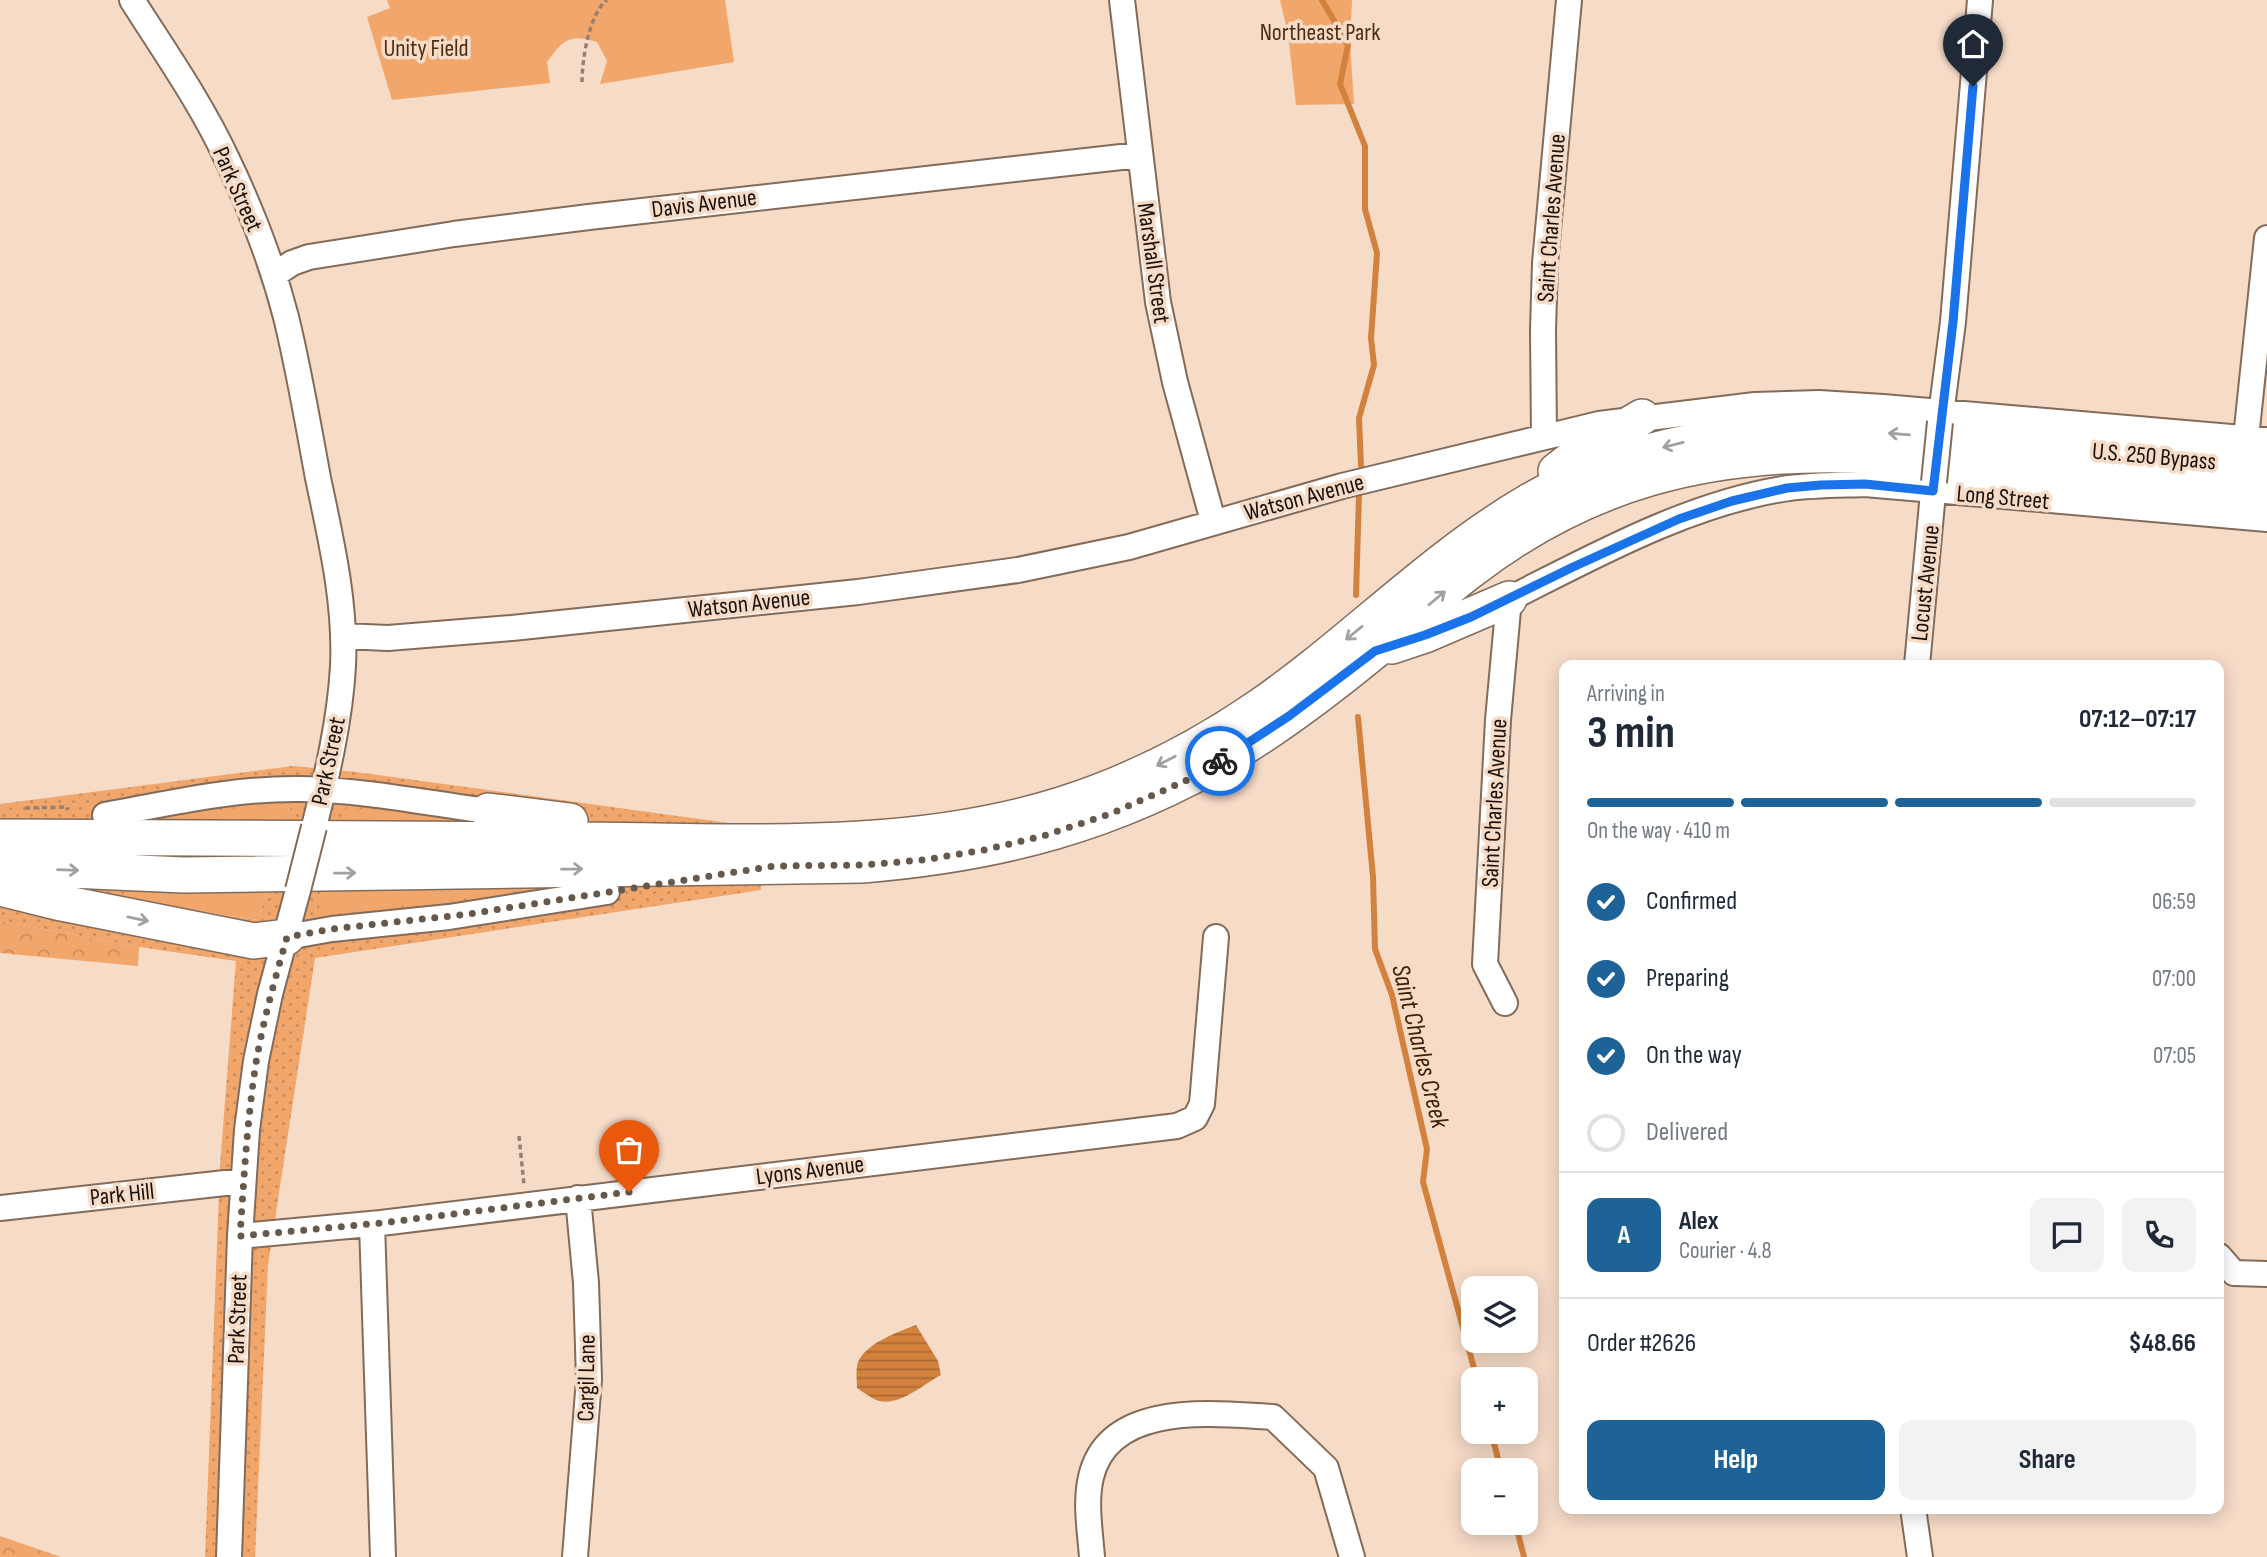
<!DOCTYPE html>
<meta charset="utf-8">
<style>
:root{--surface:#fff;--page:#f2f2f3;--text:#1f2937;--muted:#747a83;--line:#e0e1e3;--accent:#1e6398}
body{margin:0;font-family:"Sofia Sans Condensed",sans-serif;background:var(--page);color:var(--text);height:100vh;display:flex;flex-direction:column;font-size:26px;white-space:nowrap}
*{box-sizing:border-box;margin:0}
p{font-size:23px;color:var(--muted)}
.icon{flex:none;width:38px;height:38px;fill:none;stroke:currentColor;stroke-width:2;stroke-linecap:round;stroke-linejoin:round}
.map{position:relative;flex:1;overflow:hidden}
.details{position:absolute;left:1559px;top:660px;width:665px;height:854px;display:flex;flex-direction:column;background:var(--surface);border-radius:14px;box-shadow:0 4px 18px #0003}
.details>*{flex:none}
.fabs{position:absolute;left:1461px;top:1276px;display:grid;gap:14px}
.fabs a{display:grid;place-items:center;width:77px;height:77px;border-radius:14px;background:var(--surface);box-shadow:0 4px 18px #0003;font-size:35px}
.pin{position:absolute;display:grid;place-items:center;width:60px;height:60px;color:#fff;margin:-72px -30px;border-radius:50% 50% 50% 0;rotate:-45deg;box-shadow:0 0 7px #0007}
.pin .icon{rotate:45deg}
.courier{position:absolute;display:grid;place-items:center;width:70px;height:70px;margin:-35px;border:5px solid #1a73e8;border-radius:50%;background:#fff;color:#222;box-shadow:0 2px 9px #0007}
.headline em{font-style:normal;font-weight:700}
.headline div{display:flex;flex-direction:column-reverse}
.headline{display:flex;align-items:center;justify-content:space-between;height:119px;padding:0 28px}
h1{font-size:46px;font-weight:700;line-height:52px}
.bar{display:grid;grid-template-columns:repeat(4,1fr);gap:10px 7px;align-content:center;height:84px;padding:0 28px}
.bar i{height:9px;border-radius:5px;background:var(--line)}
.bar .active{background:var(--accent)}
.bar p{grid-column:span 4}
.line{display:flex;align-items:center;gap:18px;padding:0 28px;border-top:2px solid var(--line)}
.line div{flex:1}
.round{display:grid;place-items:center;flex:none;width:74px;height:74px;border-radius:14px;background:var(--page)}
ol{padding:0 28px;list-style:none}
li{display:flex;align-items:center;gap:21px;height:77px}
li p{margin-inline-start:auto}
li .icon{padding:7px;border-radius:50%;background:var(--accent);color:#fff;stroke-width:4}
li:last-child{color:var(--muted)}
li i{width:38px;height:38px;border:4px solid var(--line);border-radius:50%}
.cta{display:flex;gap:14px;margin-top:auto;padding:14px 28px}
.cta a{flex:1;height:80px;border-radius:14px;background:var(--accent);color:#fff;font-size:28px;font-weight:700;line-height:80px;text-align:center}
.cta a+a{background:var(--page);color:var(--text)}
.map>svg:first-child{display:block}
.grass{fill:url(#grass-dots);fill-rule:evenodd}
.forest{fill:url(#forest-crowns)}
.green{fill:#f1a66b}
.water{fill:url(#water-rules)}
.lines{fill:none;stroke-linecap:round;stroke-linejoin:round}
.stream{stroke:#d3823e;stroke-width:6}
.minor-casing{stroke:#836b5a;stroke-width:28}
.highway-casing{stroke:#836b5a;stroke-width:38}
.path{stroke:#948173;stroke-width:3.5;stroke-dasharray:5 3.5;stroke-linecap:butt}
.minor{stroke:#fff;stroke-width:24}
.highway{stroke:#fff;stroke-width:35}
.minor-bridge-casing{stroke:#836b5a;stroke-width:28;stroke-linecap:butt}
.minor-bridge{stroke:#fff;stroke-width:24}
.oneway{stroke:#a3a09d}
.done{stroke:#67584c;stroke-width:7;stroke-dasharray:0 12.6}
.route{stroke:#1a73e8;stroke-width:9}
.labels{text-anchor:middle;stroke-width:7;stroke-linejoin:round;paint-order:stroke}
.park-label{font-size:24px;fill:#4e2d11;stroke:#f6dbc7}
.street-label{font-size:24px;fill:#1a110a;stroke:#f6dbc7}
.water-label{font-size:26px;font-style:italic;fill:#412104;stroke:#f6dbc7}
</style>
<div class="map">
<svg width="2267" height="1557" viewBox="0 0 2267 1557">
<defs>
<pattern id="grass-dots" width="8" height="8" patternUnits="userSpaceOnUse" patternTransform="scale(1.75)"><rect width="8" height="8" fill="#f1a66b"/><path d="M2 2h.1M6 6h.1" fill="none" stroke="#ce8e5b" stroke-width="1.8" stroke-linecap="round"/></pattern>
<pattern id="forest-crowns" width="20" height="18" patternUnits="userSpaceOnUse" patternTransform="scale(1.75)"><rect width="20" height="18" fill="#f1a66b"/><path d="M2 6a3 3 0 1 1 6 0M12 15a3 3 0 1 1 6 0" fill="none" stroke="#ce8e5b"/></pattern>
<pattern id="water-rules" width="6" height="5" patternUnits="userSpaceOnUse" patternTransform="scale(1.75)"><rect width="6" height="5" fill="#d3823e"/><path d="M0 2.5h6" fill="none" stroke="#aa6932"/></pattern>
</defs>
<rect width="100%" height="100%" fill="#f6dbc7"/>
<path class="grass" d="M293,766L356,772L758,827L761,890L315,958L268,1265L255,1557H205L220,1166L236,961L139,947L0,921V804ZM126,890L265,893H266L258,920L124,900Z"/>
<path class="forest" d="M0,921L139,947L138,966L0,953Z
M0,1536L61,1557H0Z"/>
<path class="green" d="M387,0H725L734,62L600,84L607,61L597,42C569,33 563,40 547,62L550,83L392,100L367,17L390,8Z
M1280,0H1352L1350,43L1354,104L1296,105L1288,34Z
M292,803L287,824H193L182,814Z
M347,808L475,821V828L340,824Z
M506,888L510,893L318,916L322,889Z
M126,890L266,893L258,920L124,900Z"/>
<path class="water" d="M916,1325L938,1361L941,1375C922,1385 898,1408 876,1400C870,1397 863,1392 857,1388C857,1380 855,1367 859,1360C869,1342 898,1332 916,1325Z"/>
<g class="lines">
<path class="stream" d="M1322,0L1348,45L1340,84L1365,146V209L1377,253L1371,338L1374,365L1359,418L1361,466
M1356,595L1359,494
M1358,717L1373,877L1375,949L1392,995L1427,1149L1423,1182L1477,1379
M1491,1432L1501,1470
M1515,1522L1524,1557"/>
<defs>
<path id="minor" d="M132,0C165,52 201,103 227,159C251,209 272,263 286,317C299,370 308,424 318,478C331,540 346,603 343,666C340,721 327,775 314,827
M1122,0L1158,302L1175,382L1213,521
M274,275L292,263L309,257L454,234L589,217L1139,155
M1940,422L1953,322L1980,0
M1544,437L1543,330L1545,263L1569,0
M2246,438L2267,238
M343,636L388,638L512,628L858,592L1018,570L1129,547L1342,486L1599,424L1755,405L1819,403L1883,407L2267,440
M1917,665L1934,482
M105,815C170,803 234,788 301,789C364,790 426,803 488,811
M287,937L332,929L449,917L607,892
M1505,1003L1485,964L1498,720L1509,599C1596,555 1692,502 1789,488C1814,485 1839,485 1865,484L2267,519
M0,1208L243,1181
M372,1224L383,1557
M240,1236L381,1223L1177,1126L1195,1118L1202,1104L1216,937
M2219,1256L2234,1273L2267,1274
M1913,1508L1920,1557
M229,1557L240,1236L247,1130L256,1061L270,994L298,890
M575,1557L589,1379L586,1283L578,1198
M1092,1557C1090,1531 1085,1502 1091,1477C1109,1400 1215,1414 1273,1417L1326,1468L1352,1557"/>
<path id="highway" d="M1556,471L1574,457L1642,417
M1392,646L1425,635L1509,599
M488,811L570,821
M0,837C194,838 388,839 582,840C741,841 907,853 1061,805C1130,783 1196,750 1256,709C1350,645 1430,559 1530,501C1631,443 1739,428 1853,430L2267,466
M0,867L184,875L862,865C998,854 1115,824 1234,753C1284,723 1332,686 1377,649C1408,624 1438,595 1470,571C1587,481 1707,451 1853,455L2267,492
M0,888L57,902L254,941L287,937"/>
</defs>
<use href="#minor" class="minor-casing"/>
<use href="#highway" class="highway-casing"/>
<path class="path" d="M582,82C582,60 589,14 607,0
M25,808L67,807L68,810
M519,1136L524,1185"/>
<use href="#minor" class="minor"/>
<use href="#highway" class="highway"/>
<defs>
<path id="minor-bridge" d="M1934,482L1940,422
M298,890L314,827"/>
</defs>
<use href="#minor-bridge" class="minor-bridge-casing"/>
<use href="#minor-bridge" class="minor-bridge"/>
</g>
<defs><path id="oneway-shaft" d="M-6 0H5M1.5-3L5.5 0L1.5 3" fill="none" stroke-width="1.6" stroke-linecap="round" stroke-linejoin="round" transform="scale(1.75)"/></defs>
<g class="oneway">
<use href="#oneway-shaft" transform="translate(1899 434) rotate(-175)"/>
<use href="#oneway-shaft" transform="translate(1673 445) rotate(166)"/>
<use href="#oneway-shaft" transform="translate(1437 598) rotate(-40)"/>
<use href="#oneway-shaft" transform="translate(1354 633) rotate(141)"/>
<use href="#oneway-shaft" transform="translate(1166 761) rotate(153)"/>
<use href="#oneway-shaft" transform="translate(572 869) rotate(-1)"/>
<use href="#oneway-shaft" transform="translate(68 870) rotate(2)"/>
<use href="#oneway-shaft" transform="translate(345 873) rotate(-1)"/>
<use href="#oneway-shaft" transform="translate(138 919) rotate(12)"/>
</g>
<g class="lines">
<path class="done" d="M629,1192L381,1223L240,1236C244,1178 247,1121 256,1063C263,1021 275,979 287,937L332,929L469,914L774,866L862,865L923,860L984,850L1043,836L1110,814L1185,781L1220,761"/>
<path class="route" d="M1220,761L1289,716L1375,651L1425,635L1471,617L1573,567L1679,519L1732,501L1787,488L1821,485L1865,484L1933,491L1953,322L1973,86"/>
</g>
<g class="labels">
<g class="park-label">
<text x="1320" y="40">Northeast Park</text>
<text x="426" y="56">Unity Field</text>
</g>
<g class="street-label">
<text transform="translate(238 189) rotate(66)" y="8">Park Street</text>
<text transform="translate(704 203) rotate(-7)" y="8">Davis Avenue</text>
<text transform="translate(1551 218) rotate(-86)" y="8">Saint Charles Avenue</text>
<text transform="translate(1154 263) rotate(82)" y="8">Marshall Street</text>
<text transform="translate(2154 456) rotate(5)" y="8">U.S. 250 Bypass</text>
<text transform="translate(1304 497) rotate(-15)" y="8">Watson Avenue</text>
<text transform="translate(2003 497) rotate(5)" y="8">Long Street</text>
<text transform="translate(1925 583) rotate(-84)" y="8">Locust Avenue</text>
<text transform="translate(749 603) rotate(-6)" y="8">Watson Avenue</text>
<text transform="translate(328 761) rotate(-78)" y="8">Park Street</text>
<text transform="translate(1494 803) rotate(-87)" y="8">Saint Charles Avenue</text>
<text transform="translate(810 1170) rotate(-7)" y="8">Lyons Avenue</text>
<text transform="translate(122 1194) rotate(-6)" y="8">Park Hill</text>
<text transform="translate(237 1319) rotate(-88)" y="8">Park Street</text>
<text transform="translate(586 1378) rotate(-89)" y="8">Cargil Lane</text>
</g>
<g class="water-label">
<text transform="translate(1421 1046) rotate(76)" y="9">Saint Charles Creek</text>
</g>
</g>
</svg>
<div class="fabs">
<a><svg class="icon" aria-label="layers" viewBox="0 0 24 24"><path d="M12 4l9 5-9 5-9-5zM3 14l9 5 9-5"/></svg></a>
<a>+</a>
<a>−</a>
</div>
<div class="pin" style="left:629px;top:1192px;background:#ea580c"><svg class="icon" aria-label="bag" viewBox="0 0 24 24"><path d="M5 8h14l-1 12H6zM9 8a3 3 0 0 1 6 0"/></svg></div>
<div class="pin" style="left:1973px;top:86px;background:#1f2937"><svg class="icon" aria-label="home" viewBox="0 0 24 24"><path d="M3 11l9-7 9 7M6 9v11h12V9"/></svg></div>
<div class="courier" style="left:1220px;top:761px"><svg class="icon" aria-label="bike" viewBox="0 0 24 24"><circle cx="6" cy="16" r="4"/><circle cx="18" cy="16" r="4"/><path d="M6 16l4-8h5l3 8M10 8l3 8H6M13 5h3"/></svg></div>
<section class="details">
<div class="headline"><div><h1>3 min</h1><p>Arriving in</p></div><em>07:12–07:17</em></div>
<div class="bar"><i class="active"></i><i class="active"></i><i class="active"></i><i></i><p>On the way · 410 m</p></div>
<ol>
<li><svg class="icon" aria-label="check" viewBox="0 0 24 24"><path d="M5 12l5 5 9-10"/></svg>Confirmed<p>06:59</p></li>
<li><svg class="icon" aria-label="check" viewBox="0 0 24 24"><path d="M5 12l5 5 9-10"/></svg>Preparing<p>07:00</p></li>
<li><svg class="icon" aria-label="check" viewBox="0 0 24 24"><path d="M5 12l5 5 9-10"/></svg>On the way<p>07:05</p></li>
<li><i></i>Delivered</li>
</ol>
<div class="line" style="height:126px"><b class="round" style="background:var(--accent);color:#fff">A</b><div><b>Alex</b><p>Courier · 4.8</p></div><a class="round"><svg class="icon" aria-label="chat" viewBox="0 0 24 24"><path d="M4 5h16v11H9l-5 4z"/></svg></a><a class="round"><svg class="icon" aria-label="phone" viewBox="0 0 24 24"><path d="M5 4h4l2 5-3 2q2 4 5 5l2-3 5 2v4C11 20 4 13 5 4z"/></svg></a></div>
<div class="line" style="height:91px"><div>Order #2626</div><b>$48.66</b></div>
<div class="cta"><a>Help</a><a>Share</a></div>
</section>
</div>
